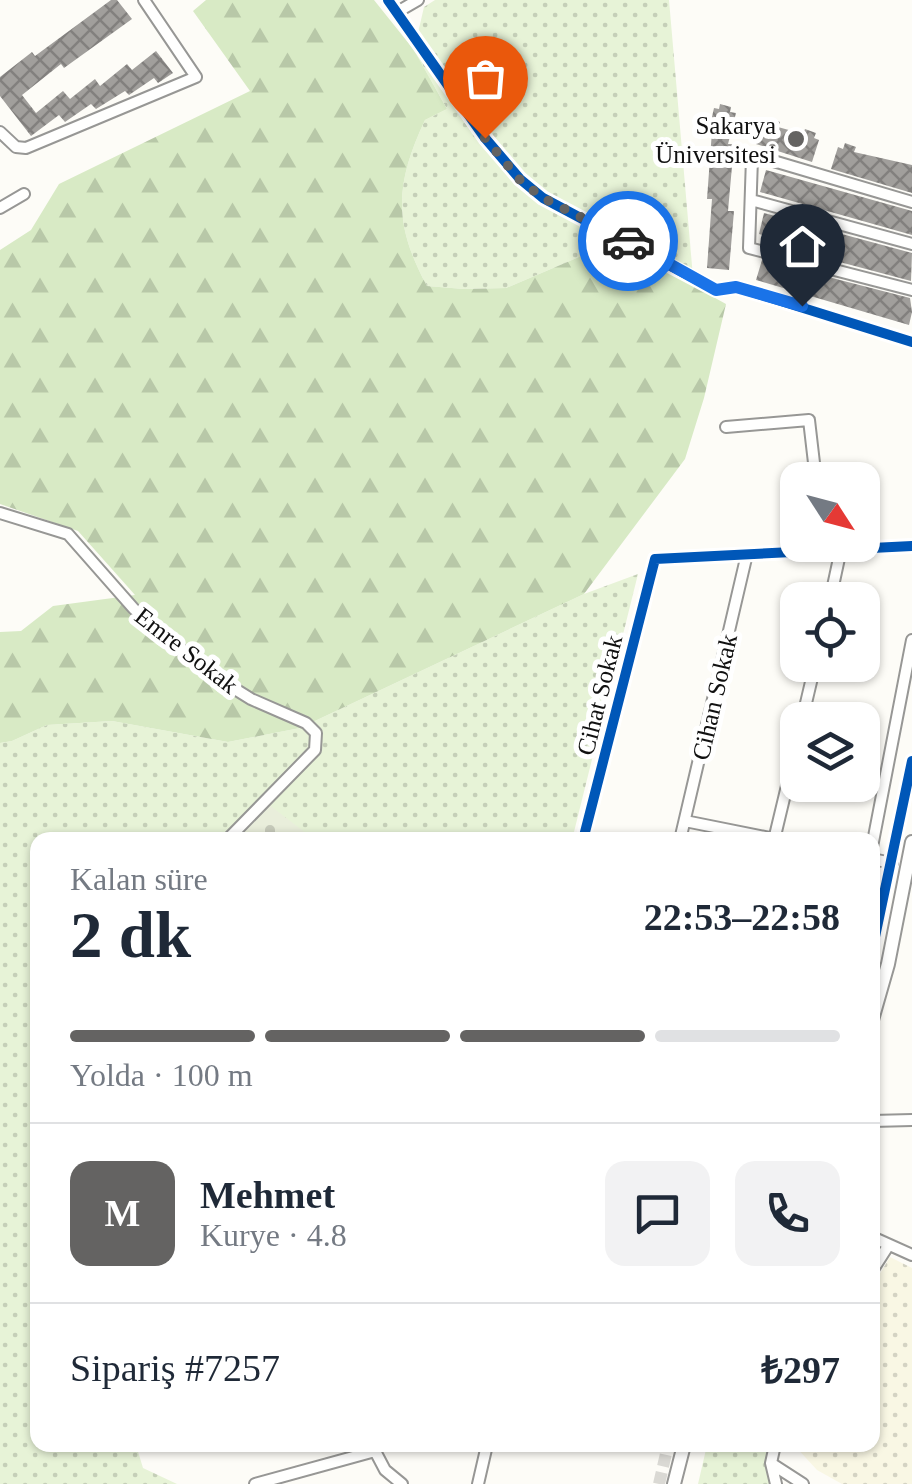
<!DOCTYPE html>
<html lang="tr">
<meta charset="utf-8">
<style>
:root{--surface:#fff;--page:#f2f2f3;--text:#1f2937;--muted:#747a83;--line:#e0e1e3;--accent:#646362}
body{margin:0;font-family:Georgia,serif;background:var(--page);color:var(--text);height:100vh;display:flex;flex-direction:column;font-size:38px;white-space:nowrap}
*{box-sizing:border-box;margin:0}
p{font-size:32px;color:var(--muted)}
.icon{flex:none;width:55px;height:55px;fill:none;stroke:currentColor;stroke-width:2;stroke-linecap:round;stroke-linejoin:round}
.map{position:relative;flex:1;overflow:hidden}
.drawer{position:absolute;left:30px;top:832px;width:850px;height:620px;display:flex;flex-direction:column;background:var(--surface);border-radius:20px;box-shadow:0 2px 8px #0004}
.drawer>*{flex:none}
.needle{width:65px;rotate:126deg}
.buttons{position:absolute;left:780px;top:462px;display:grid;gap:20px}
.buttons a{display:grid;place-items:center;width:100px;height:100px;border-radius:20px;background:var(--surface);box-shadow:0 2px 8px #0004;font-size:50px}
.pin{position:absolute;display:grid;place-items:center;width:85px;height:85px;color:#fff;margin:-102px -42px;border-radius:50% 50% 50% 0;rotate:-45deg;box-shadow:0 0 10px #0007}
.pin .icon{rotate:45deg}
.courier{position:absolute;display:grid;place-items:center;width:100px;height:100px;margin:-50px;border:8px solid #1a73e8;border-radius:50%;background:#fff;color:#222;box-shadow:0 2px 12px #0007}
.overview em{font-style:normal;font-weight:600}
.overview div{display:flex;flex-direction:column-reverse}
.overview{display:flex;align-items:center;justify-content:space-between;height:170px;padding:0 40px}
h1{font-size:65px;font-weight:600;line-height:75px}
.bar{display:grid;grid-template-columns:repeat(4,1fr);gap:15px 10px;align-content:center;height:120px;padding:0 40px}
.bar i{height:12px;border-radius:8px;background:var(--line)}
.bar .on{background:var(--accent)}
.bar p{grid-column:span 4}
.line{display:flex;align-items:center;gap:25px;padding:0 40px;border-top:2px solid var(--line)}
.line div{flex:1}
.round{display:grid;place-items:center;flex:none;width:105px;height:105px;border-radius:20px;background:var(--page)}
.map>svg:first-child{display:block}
.farmland{fill:url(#farmland-dots)}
.grass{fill:url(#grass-dots)}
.forest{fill:url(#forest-firs)}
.cemetery{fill:url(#cemetery-stones)}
.building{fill:url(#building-cross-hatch)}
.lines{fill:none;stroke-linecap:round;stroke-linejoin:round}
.tertiary-tunnel{stroke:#dad9d4;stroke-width:12;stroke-dasharray:12 6;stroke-linecap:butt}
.minor-casing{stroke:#979795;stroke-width:14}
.tertiary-casing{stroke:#979795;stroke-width:16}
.minor{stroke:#fffffe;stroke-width:10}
.tertiary{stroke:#fffffe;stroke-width:12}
.cycleway-casing{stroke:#fff;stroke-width:16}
.cycleway{stroke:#0057b8;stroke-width:10}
.done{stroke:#646362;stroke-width:10;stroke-dasharray:0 18}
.route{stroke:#1a73e8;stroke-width:12}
.poi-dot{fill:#646362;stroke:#fff;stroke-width:4}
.labels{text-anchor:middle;stroke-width:10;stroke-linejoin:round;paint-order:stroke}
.poi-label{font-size:25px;fill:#111;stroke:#fff;text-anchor:end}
.street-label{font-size:25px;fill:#111;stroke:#fff}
</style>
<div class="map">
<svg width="912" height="1484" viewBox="0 0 912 1484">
<defs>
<pattern id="farmland-dots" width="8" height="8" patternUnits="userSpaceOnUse" patternTransform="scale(2.5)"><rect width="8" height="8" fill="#f9f7e4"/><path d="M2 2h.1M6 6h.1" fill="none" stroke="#d4d3c3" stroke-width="1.8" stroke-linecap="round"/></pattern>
<pattern id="grass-dots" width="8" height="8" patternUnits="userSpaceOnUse" patternTransform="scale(2.5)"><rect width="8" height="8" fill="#e7f3d7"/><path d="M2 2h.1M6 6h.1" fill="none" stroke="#c5cfb8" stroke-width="1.8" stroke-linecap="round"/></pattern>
<pattern id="forest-firs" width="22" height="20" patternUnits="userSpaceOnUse" patternTransform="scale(2.5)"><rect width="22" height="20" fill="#d8eac5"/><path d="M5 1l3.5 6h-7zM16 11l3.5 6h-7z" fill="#b8c8a8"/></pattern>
<pattern id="cemetery-stones" width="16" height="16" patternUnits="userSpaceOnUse" patternTransform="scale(2.5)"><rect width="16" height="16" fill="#e9eedb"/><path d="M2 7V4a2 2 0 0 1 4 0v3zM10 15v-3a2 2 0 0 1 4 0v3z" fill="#c7cbbb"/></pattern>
<pattern id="building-cross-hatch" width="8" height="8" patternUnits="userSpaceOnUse" patternTransform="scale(2.5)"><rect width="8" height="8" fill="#a19f9c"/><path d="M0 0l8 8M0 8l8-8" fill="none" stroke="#82807e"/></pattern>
</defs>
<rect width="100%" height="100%" fill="#fdfcf7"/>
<path class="farmland" d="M890,1257L912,1268V1484H842L817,1470L794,1445H872L873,1285Z"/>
<path class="grass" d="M435,0H669L693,277L686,282L637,255L593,251L506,288L464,289L427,286C393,223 395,184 425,120L447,109L414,50L424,7Z
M638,574L572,840H38V1445H136L143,1468L177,1484H0V743L12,741L47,725L112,721L228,742L300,728L584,594Z
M707,1445H768L771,1484H698Z"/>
<path class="forest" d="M206,0H374L414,50L447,109L425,120C395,184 393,223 427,286L464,289L506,288L593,251L637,255L726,304L704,398L685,459L584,594L300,728L228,742L112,721L47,725L12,741L0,743V632L21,631L53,606L135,595L78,531L0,504V250L31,230L59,184L250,91L193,11Z"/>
<path class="cemetery" d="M268,804L315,840H230Z"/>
<path class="building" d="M111,0H117L132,19L64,68L61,64L22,95L36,113L63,91L70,99L95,79L100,86L127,64L132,70L156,51L173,73L158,83L154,78L129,95L125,91L96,109L91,104L65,122L59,115L31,136L0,96V77L32,52L35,56Z
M720,104L731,107L730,112L736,113L728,144H734L728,211H734L729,270L707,268L712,199H707L712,131L709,130L714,108L719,109Z
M769,118L780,122L778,127L803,134L805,129L816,133L814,138L819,140L812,162L756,144L763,122L768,124Z
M845,143L856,147L854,152L912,165V193L831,169L838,147L843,149Z
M766,170L912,211V235L760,192Z
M764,213L912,253L911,281L836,261L816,252L815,256L771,245L773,238L759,234Z
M762,260L910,298L912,312L909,325L756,280Z"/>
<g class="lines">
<path class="tertiary-tunnel" d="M872,951L912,761
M659,1484L668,1445"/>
<defs>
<path id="minor" d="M388,0L485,138L520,179L543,198L716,290L736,287L912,342
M399,11L418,0
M0,132L16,147L26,148L196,77L144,0
M751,200L912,244
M912,202L770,160L752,158L749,248L912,290
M0,208L24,194
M726,427L809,420L816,480
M0,513L68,534L134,609L206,671L251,699L306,723L316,733L315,750L227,840
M830,600L841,549
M802,720L815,665
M685,821L780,840
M583,840L655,559L912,546
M680,840L747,554
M774,840L798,740
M872,847L912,640
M872,859L892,863
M872,1121L912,1120
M872,1237L912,1255
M872,1271L888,1246
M775,1445L771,1463L776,1484
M772,1464L803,1484
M255,1484L375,1451L385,1470L402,1484
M478,1484L487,1445"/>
<path id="tertiary" d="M872,1020L888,964L912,842
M674,1484L684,1445"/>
</defs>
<use href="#minor" class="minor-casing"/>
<use href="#tertiary" class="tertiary-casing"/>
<use href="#minor" class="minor"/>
<use href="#tertiary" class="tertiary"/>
<defs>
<path id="cycleway" d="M388,0L485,138L520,179L543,198L716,290L736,287L912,342
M583,840L655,559L912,546
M872,951L912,761"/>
</defs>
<use href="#cycleway" class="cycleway-casing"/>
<use href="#cycleway" class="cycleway"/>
</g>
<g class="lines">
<path class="done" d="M485,138L520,180L543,198L628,241"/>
<path class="route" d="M628,241L716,290L736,287L802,306"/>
</g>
<circle class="poi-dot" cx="796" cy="139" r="10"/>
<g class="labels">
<g class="poi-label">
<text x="776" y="134">Sakarya<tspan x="776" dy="29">Üniversitesi</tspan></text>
</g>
<g class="street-label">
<text transform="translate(187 650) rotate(38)" y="9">Emre Sokak</text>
<text transform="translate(599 695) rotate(-76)" y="9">Cihat Sokak</text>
<text transform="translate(714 697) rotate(-77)" y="9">Cihan Sokak</text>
</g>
</g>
</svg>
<div class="buttons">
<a><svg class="needle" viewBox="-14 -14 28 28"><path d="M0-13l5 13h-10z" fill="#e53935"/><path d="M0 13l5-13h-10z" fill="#747a83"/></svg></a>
<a><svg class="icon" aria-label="locate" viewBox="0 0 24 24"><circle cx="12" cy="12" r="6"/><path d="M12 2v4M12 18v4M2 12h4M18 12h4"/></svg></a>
<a><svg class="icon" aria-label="layers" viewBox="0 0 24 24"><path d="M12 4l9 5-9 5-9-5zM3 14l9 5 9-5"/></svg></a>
</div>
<div class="pin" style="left:485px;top:138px;background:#ea580c"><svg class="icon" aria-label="bag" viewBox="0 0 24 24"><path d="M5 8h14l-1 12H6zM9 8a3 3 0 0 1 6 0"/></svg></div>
<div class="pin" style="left:802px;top:306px;background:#1f2937"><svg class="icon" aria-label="home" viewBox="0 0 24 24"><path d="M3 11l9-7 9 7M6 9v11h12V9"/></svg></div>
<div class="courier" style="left:628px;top:241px"><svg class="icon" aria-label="car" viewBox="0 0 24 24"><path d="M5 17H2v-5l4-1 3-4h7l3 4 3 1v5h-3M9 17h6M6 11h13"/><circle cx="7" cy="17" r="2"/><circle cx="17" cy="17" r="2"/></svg></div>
<section class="drawer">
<div class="overview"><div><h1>2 dk</h1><p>Kalan süre</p></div><em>22:53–22:58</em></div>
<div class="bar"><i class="on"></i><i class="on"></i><i class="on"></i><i></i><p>Yolda · 100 m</p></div>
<div class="line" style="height:180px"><b class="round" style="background:var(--accent);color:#fff">M</b><div><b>Mehmet</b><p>Kurye · 4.8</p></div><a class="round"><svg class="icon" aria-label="chat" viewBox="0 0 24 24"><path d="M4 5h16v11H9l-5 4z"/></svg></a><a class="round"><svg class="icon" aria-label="phone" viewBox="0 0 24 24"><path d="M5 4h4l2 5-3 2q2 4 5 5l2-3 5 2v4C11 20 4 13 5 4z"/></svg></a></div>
<div class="line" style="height:130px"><div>Sipariş #7257</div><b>₺297</b></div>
</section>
</div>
